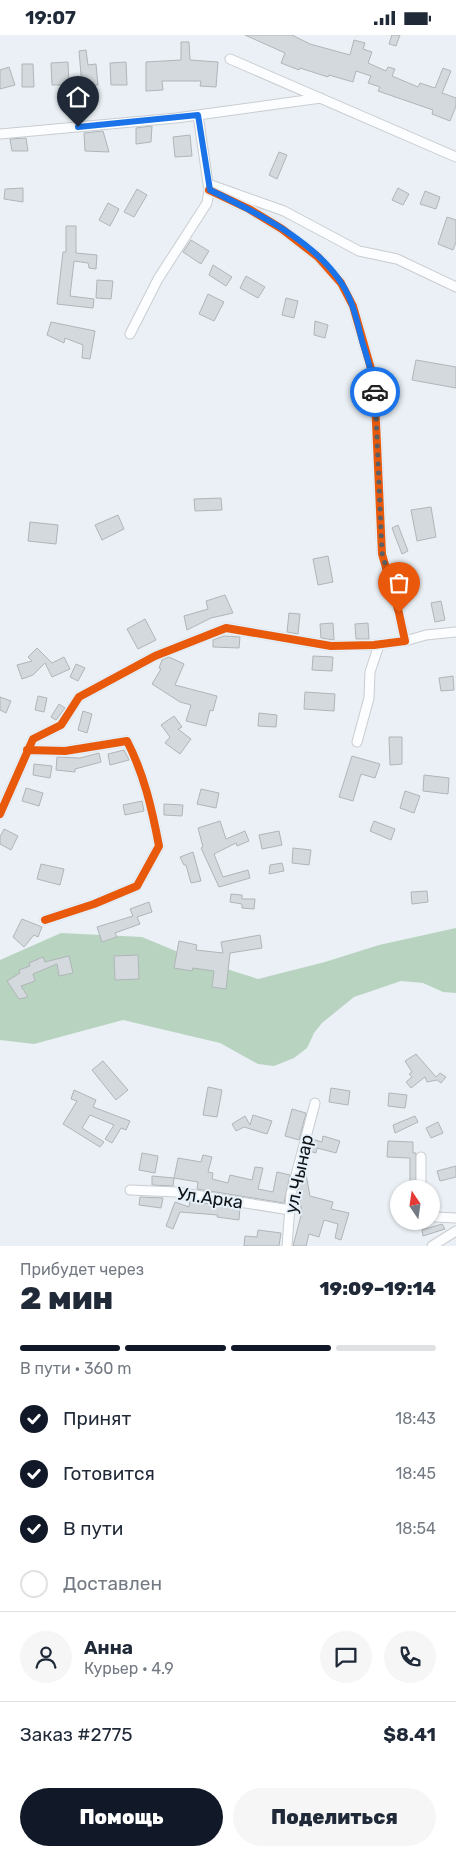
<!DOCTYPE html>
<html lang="ru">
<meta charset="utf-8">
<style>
:root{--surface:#fff;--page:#f6f6f7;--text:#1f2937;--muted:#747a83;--line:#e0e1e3;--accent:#111827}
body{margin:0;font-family:Rubik,sans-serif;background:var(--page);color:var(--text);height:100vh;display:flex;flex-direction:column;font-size:19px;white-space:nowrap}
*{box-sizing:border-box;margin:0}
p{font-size:16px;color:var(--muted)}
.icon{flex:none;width:28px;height:28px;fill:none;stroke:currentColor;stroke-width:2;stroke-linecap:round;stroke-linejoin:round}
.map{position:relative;height:1211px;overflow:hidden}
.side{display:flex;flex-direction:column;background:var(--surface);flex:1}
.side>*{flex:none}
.needle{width:32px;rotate:347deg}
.fabs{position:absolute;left:390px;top:1145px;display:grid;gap:10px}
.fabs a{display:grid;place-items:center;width:50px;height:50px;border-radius:50%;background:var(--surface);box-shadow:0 1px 4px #0004;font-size:25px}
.pin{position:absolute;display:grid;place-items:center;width:42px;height:42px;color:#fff;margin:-51px -21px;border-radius:50% 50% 50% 0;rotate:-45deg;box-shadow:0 0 5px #0007}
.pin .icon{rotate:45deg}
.courier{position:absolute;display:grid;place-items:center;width:50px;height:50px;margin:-25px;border:4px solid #1a73e8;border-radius:50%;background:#fff;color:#222;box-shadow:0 1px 6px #0007}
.overview em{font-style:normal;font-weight:800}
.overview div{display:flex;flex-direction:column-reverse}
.overview{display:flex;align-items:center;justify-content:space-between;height:85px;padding:0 20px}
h1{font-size:32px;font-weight:800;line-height:38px}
.bar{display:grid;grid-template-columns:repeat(4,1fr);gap:8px 5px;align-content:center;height:60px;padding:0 20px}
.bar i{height:6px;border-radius:4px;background:var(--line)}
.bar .selected{background:var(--accent)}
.bar p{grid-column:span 4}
.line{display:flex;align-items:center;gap:12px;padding:0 20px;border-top:1px solid var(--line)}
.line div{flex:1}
.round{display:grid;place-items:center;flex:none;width:52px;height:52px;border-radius:26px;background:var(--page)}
ol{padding:0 20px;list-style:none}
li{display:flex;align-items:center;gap:15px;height:55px}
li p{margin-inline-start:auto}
li .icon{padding:5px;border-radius:50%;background:var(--accent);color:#fff;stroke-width:4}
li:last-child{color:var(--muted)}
li i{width:28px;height:28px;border:2px solid var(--line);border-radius:50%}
.button{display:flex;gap:10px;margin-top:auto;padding:10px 20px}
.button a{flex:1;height:58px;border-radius:30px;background:var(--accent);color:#fff;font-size:20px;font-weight:800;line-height:58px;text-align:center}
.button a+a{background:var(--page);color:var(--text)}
.status{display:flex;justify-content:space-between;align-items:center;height:35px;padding:0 25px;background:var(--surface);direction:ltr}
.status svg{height:14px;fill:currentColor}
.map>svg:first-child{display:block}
.forest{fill:#b8d4c0}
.building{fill:#d4d9dd;stroke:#b0b5b8}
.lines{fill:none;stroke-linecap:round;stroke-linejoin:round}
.street-casing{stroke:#c9cdd1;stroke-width:11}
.street{stroke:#fcfdfe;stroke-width:9}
.cycleway-casing{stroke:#e6f0f9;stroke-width:11}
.cycleway{stroke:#e8590c;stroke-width:8}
.done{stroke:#5c6064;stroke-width:5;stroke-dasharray:0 9}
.route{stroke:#1a73e8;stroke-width:6}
.labels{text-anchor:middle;stroke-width:4;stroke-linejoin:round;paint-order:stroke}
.street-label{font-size:18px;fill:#101316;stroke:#e6f0f9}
</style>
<div class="status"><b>19:07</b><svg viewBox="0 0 49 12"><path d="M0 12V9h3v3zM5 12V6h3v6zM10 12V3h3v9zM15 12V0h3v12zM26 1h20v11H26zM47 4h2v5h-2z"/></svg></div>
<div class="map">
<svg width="456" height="1211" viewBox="0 0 456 1211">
<rect width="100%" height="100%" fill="#eaf0f5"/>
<path class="forest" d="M456,893V958L443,957L423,948L401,946L354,962L322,988L314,998L307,1013L294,1023L274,1031L258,1029L220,1008L123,985L34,1009L0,1005V925L61,898L142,902L195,924L258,944L325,927L379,910Z"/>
<path class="building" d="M245,0H292L310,9L350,20L354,5L365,8L363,14L372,17L368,28L386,36L388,32L395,34L392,41L418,52L420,48L435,53L443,33L451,36L442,58L456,63V71L450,86L432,79L433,75L378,56L380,52L368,48L371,41L356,36L353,47L329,40L328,42L300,33L299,35L281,28L285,18Z
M392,0H400L396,11L389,9Z
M181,7H189L190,25L218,27L216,52L200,51L201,46H162L163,55L146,56V27L181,25Z
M86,15L88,30L96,29L98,50L82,51L79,16Z
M68,27L69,50H52L51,28Z
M126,27L127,50H111L110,28Z
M22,29H33L34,52H22Z
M9,32L15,50L0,54V35Z
M152,91L151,107L136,109V93Z
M103,96L109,117L85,116L84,98Z
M190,100L192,121L175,122L173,102Z
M26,103L28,116H12L10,104Z
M279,117L287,120L277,144L269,140Z
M23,153V167L4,164L5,154Z
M398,153L409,159L403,170L392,165Z
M137,154L147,160L134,182L124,177Z
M425,156L440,162L436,174L420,169Z
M108,168L119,174L110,191L99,185Z
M447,182L456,185V207L453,215L438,209Z
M66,191H76V218L97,220L96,234L89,233L88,228L74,226L70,261L94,264L93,273L57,269L63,217H66Z
M191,205L209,216L201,229L183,217Z
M213,230L232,242L226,251L209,240Z
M246,241L265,252L258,263L240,253Z
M97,245L113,246L111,264L96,263Z
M208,259L224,267L214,286L199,279Z
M286,263L298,266L294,283L282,280Z
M315,286L328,290L325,303L314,300Z
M51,287L95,296L90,324L82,323L83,310L65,303L64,308L47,300Z
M416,325L456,332V353L412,345Z
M221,463L222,475L195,476L194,464Z
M431,472L436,502L417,506L411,475Z
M118,480L124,494L102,505L95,490Z
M30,487L58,490L56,509L28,506Z
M398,490L408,516L402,519L392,493Z
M328,521L333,547L318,550L313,524Z
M225,560L233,578L211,583L187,595L184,581L208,574L206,566Z
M441,566L445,585L435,587L431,568Z
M289,578L300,579L298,599L287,597Z
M145,584L156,605L138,614L127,594Z
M333,588L334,605L321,603L320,589Z
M368,588L369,604H356L355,589Z
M224,601L240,602L239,613L213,612V605Z
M37,613L52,628L64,622L70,634L52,642L45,628L33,640L22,644L17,630L32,626L28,622Z
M313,621L333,622L332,636L312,635Z
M169,622L184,629L175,650L217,661L213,676L210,675L206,691L186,686L191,670L180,667L152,649L161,634L159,633L162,625Z
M76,629L85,633L78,646L70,642Z
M453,641L454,655L441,656L439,643Z
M305,657L335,659L334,676L304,674Z
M38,661L47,663L44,677L35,675Z
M0,662L11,666L6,678L0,675Z
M59,669L65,673L56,685L51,682Z
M83,676L92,679L87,698L78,695Z
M259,678L277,680L276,692L258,691Z
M174,681L182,692L178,694L191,704L180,719L165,708L170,702L161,690Z
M389,702H402V729L390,730Z
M124,715L129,725L110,730L108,719Z
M99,718L101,727L75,734V737L56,735L57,722L80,723Z
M352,721L380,729L375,743L361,739L353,766L339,762Z
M34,729L52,731L50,743L33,740Z
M424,740L449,743L448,759L423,756Z
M26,753L43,758L39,771L22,766Z
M201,754L219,758L216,773L197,769Z
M405,756L420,761L414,778L400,773Z
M142,766L144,776L125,780L123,770Z
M164,769L183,770L182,781L164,780Z
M220,786L226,804L245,796L249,806L237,811L236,808L214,819L223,842L248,835L250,843L219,852L201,813L203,812L198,793Z
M374,786L395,794L391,805L370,796Z
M4,794L18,801L11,815L0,809V802Z
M279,796L282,810L262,814L259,800Z
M293,813L311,815L309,830L292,828Z
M193,817L201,846L191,848L186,830H184L180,822Z
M282,828L284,836L269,839L270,830Z
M41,829L64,834L60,850L37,844Z
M427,856L428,867L412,869L411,857Z
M231,859L242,860V864H255L254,874L242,873V869L230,867Z
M149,867L152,877L137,882L140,889L115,898L117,902L102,907L97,892L133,881L130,874Z
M22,884L42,892L38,902L34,900L24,912L13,902Z
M260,900L262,913L230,918L226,954L212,952L214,936L193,933L192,936L174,933L179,906L197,910L196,915L223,918L221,907Z
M138,920L139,944L115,945L114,921Z
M69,921L73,938L59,941L57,929L33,939L35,946L21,951L28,962L19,964L7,946L20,938L19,935L30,931L29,928L43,922L45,927Z
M416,1019L436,1042L440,1038L446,1042L441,1048L437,1045L427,1047L425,1042L411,1053L406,1047L412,1042L409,1039L412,1037L405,1026Z
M103,1026L128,1055L116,1065L92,1035Z
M208,1052L222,1055L217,1082L203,1080Z
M331,1053L350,1056L348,1070L329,1067Z
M74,1055L96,1065L93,1072L130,1086L126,1095L121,1093L112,1108L105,1104L114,1090L90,1080L82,1093L104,1107L100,1112L63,1089L77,1066L71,1064Z
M389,1058L407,1060L405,1073L388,1071Z
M292,1074L306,1078L299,1105L285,1101Z
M253,1080L272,1086L267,1099L244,1092L236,1096L232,1089L245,1081L250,1090Z
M415,1081L418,1087L395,1098L393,1090Z
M438,1087L443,1098L431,1103L426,1093Z
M323,1101L340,1106L336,1118L317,1113L316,1118L309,1116L312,1104L322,1107Z
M388,1106L413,1107V1118H416V1154H410V1123L387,1122Z
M142,1118L158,1121L155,1138L139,1135Z
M203,1120L212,1122L208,1137L213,1138L212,1144L228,1148L230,1140L252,1145L255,1132L263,1133L258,1154L273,1157L277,1137L290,1140L284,1168L197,1154L198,1147L174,1143L178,1123L201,1127Z
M456,1131V1142L440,1146L437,1136Z
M303,1138L306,1139L310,1161L333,1167L331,1174L349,1178L341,1205L335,1203L338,1189L324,1185L319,1202L309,1199L306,1211H293L302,1177L298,1157Z
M152,1141L174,1143L173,1151L152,1150Z
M140,1162L163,1163L161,1173L139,1170Z
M190,1166L240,1173L239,1185L217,1182L218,1180L180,1177L173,1194L166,1191L175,1167L189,1172Z
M442,1189L445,1194L423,1201L422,1195Z
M258,1195L281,1198L279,1211H244L245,1201L257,1202Z"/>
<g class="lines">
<defs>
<path id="street" d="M230,24L456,122
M0,99L176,83L321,63
M208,149L284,176L359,216L397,224L456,252
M130,299L158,244L207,168L209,155L198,80
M405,606L426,600L456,597
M357,707L369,663L370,637L379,610
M27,715L65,716L127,706C144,739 152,774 159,811L137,851L94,869L45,885
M0,779L33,704L61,690L79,662L155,621L226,593L331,611L374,610L405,606L399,578L382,519L374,344L353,271L341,248L318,222L282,194L249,174L209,155
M421,1122V1148L423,1154
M130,1155L176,1157L290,1175
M431,1173L435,1182L456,1183
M287,1211L291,1159L315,1068
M432,1211L456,1196"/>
</defs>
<use href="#street" class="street-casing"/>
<use href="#street" class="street"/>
<defs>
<path id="cycleway" d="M27,715L65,716L127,706C144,739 152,774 159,811L137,851L94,869L45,885
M0,779L33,704L61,690L79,662L155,621L226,593L331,611L374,610L405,606L399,578L382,519L374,344L353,271L341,248L318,222L282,194L249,174L209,155"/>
</defs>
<use href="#cycleway" class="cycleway-casing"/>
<use href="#cycleway" class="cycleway"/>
</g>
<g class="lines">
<path class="done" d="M375,357L382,518L399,578"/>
<path class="route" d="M78,92L198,80L210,155C255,177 314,205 342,249C353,266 357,286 362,306C367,323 373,339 375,357"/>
</g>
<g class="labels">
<g class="street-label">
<text transform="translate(299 1139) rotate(-78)" y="6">ул.Чынар</text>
<text transform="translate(210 1163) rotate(8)" y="6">Ул.Арка</text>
</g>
</g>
</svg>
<div class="fabs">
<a><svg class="needle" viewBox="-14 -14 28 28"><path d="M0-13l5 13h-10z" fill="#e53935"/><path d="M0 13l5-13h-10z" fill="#747a83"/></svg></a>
</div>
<div class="pin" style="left:399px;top:578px;background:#ea580c"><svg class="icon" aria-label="bag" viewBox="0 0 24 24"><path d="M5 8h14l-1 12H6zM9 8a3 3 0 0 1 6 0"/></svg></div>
<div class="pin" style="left:78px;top:92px;background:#1f2937"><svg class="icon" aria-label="home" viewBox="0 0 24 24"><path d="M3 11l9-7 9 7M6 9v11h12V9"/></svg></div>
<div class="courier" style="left:375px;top:357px"><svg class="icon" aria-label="car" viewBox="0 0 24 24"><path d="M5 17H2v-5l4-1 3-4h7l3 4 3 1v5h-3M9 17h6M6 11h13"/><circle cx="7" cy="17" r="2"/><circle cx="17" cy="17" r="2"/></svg></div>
</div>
<section class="side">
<div class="overview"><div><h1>2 мин</h1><p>Прибудет через</p></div><em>19:09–19:14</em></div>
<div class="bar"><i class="selected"></i><i class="selected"></i><i class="selected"></i><i></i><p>В пути · 360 m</p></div>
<ol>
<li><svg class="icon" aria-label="check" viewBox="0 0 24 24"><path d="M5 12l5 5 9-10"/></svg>Принят<p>18:43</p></li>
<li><svg class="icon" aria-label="check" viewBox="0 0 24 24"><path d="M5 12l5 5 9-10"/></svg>Готовится<p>18:45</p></li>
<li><svg class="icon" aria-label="check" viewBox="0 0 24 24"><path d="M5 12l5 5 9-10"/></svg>В пути<p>18:54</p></li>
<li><i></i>Доставлен</li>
</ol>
<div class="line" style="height:90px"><a class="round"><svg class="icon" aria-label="person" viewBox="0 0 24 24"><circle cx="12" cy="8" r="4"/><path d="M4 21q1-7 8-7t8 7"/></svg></a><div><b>Анна</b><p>Курьер · 4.9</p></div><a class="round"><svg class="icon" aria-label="chat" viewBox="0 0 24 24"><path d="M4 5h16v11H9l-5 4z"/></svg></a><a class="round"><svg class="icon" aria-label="phone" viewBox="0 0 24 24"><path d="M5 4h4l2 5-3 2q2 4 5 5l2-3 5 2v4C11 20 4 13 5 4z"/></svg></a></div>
<div class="line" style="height:65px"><div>Заказ #2775</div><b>$8.41</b></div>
<div class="button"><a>Помощь</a><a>Поделиться</a></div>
</section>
